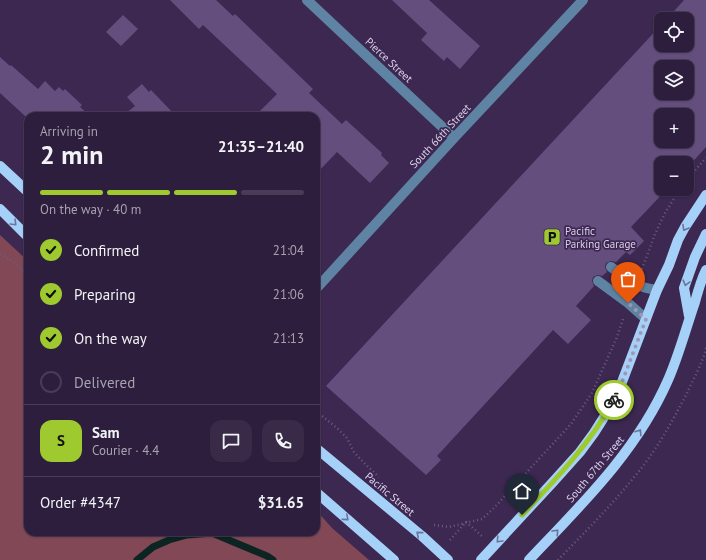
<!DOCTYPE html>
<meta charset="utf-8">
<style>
:root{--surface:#2d1e3d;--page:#392b48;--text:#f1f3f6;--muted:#a7a2b0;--line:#483c57;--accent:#9eca2f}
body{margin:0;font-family:"PT Sans",sans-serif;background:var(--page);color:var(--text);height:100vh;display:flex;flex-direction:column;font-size:15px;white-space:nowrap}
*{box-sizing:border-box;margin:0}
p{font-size:13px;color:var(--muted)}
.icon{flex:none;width:22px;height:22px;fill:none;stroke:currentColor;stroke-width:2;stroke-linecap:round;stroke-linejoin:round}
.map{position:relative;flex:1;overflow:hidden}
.side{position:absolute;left:24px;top:112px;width:296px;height:424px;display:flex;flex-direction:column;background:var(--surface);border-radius:12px;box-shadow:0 1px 3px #0004,0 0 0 1px var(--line)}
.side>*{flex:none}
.fabs{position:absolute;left:654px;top:12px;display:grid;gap:8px}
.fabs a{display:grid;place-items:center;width:40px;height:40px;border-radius:8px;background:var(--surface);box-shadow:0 1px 3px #0004,0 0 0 1px var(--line);font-size:20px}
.pin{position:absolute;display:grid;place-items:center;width:34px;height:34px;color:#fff;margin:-41px -17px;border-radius:50% 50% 50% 0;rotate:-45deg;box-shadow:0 0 4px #0007}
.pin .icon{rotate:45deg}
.courier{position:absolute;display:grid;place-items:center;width:40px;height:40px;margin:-20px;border:3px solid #9eca2f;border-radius:50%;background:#fff;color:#222;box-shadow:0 1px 5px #0007}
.headline em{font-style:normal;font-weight:800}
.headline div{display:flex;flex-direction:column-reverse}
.headline{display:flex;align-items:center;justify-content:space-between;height:68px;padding:0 16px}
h1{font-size:26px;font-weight:800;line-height:30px}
.bar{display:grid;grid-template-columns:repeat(4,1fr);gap:6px 4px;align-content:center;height:48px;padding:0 16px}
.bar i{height:5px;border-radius:3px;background:var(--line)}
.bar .current{background:var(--accent)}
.bar p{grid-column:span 4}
.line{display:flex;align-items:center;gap:10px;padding:0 16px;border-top:1px solid var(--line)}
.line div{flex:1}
.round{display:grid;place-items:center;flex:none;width:42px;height:42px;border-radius:12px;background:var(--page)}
ol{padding:0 16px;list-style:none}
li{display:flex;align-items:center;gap:12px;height:44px}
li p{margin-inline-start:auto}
li .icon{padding:4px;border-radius:50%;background:var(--accent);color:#111;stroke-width:4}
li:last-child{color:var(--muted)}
li i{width:22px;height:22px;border:2px solid var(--line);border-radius:50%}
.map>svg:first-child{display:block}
.green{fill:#824856}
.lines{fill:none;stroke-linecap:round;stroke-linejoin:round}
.stream{stroke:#0c2522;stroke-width:7}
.building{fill:#644e7e;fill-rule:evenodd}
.path{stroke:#6d5b80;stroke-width:2.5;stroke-dasharray:1 3;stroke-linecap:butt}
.minor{stroke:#5f84a3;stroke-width:10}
.major{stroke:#a5d1f8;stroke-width:10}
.oneway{stroke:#6b749c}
.done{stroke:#a395b4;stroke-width:4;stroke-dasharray:0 7.2}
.route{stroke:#9eca2f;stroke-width:5}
.labels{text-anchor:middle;stroke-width:3.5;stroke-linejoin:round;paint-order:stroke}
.street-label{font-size:11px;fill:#dbd0ea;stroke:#3c2851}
.poi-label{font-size:11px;fill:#dbd0ea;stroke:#3c2851;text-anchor:start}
</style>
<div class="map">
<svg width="706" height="560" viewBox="0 0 706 560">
<rect width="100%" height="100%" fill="#3c2851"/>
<path class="green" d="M0,235L28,261V532H316V510L332,528L369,560H0Z"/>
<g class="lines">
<path class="stream" d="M137,560L153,547L169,540L187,535L212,533L267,556L273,560"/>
</g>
<path class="building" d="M170,0H216L233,16L235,14L313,89L309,93L342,124L346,120L382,153L381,155L389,163L370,183L337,152L316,174V116H255L277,94L203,25L199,29Z
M392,0H429L480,46L460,69L447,57L444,61L421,40L427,33Z
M684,0H706V147L687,168V163H661V189H667L631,227L644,241L630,255L626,252L616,262L611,261L606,263L605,267L607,272L602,276L598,275L593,277L592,281L594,286L576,306L591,320L568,344L553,330L437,456L441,460L426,475L326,386L661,25V45H687V19H667ZM661,67H687V93H661ZM661,115H687V141H661Z
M123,15L138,29L121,46L106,32Z
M0,57L10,66L11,65L38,89L45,81L55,91L59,87L63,91L65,89L82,105L80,107L90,116H25L0,93Z
M142,84L149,92L151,90L176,116H122L135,106L127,97Z"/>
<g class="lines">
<path class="path" d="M687,179L706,158
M0,254L14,262L28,276
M642,269L655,234L665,213L680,189
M316,411L337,428L347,438L354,452L365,464L379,477
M434,525L449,527L482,519L493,509L571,424L592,393L617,337L623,319
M450,540L466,522L482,536
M558,560C584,533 611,506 635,476C656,451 672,422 687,393C693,380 703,362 706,348"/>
<path class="minor" d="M307,0L454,138
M611,267C628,280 635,287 657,290
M598,281L628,303L646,319
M316,289L454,138L583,0"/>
<path class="major" d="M0,166L28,192
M0,209L28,237
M689,316L684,288L695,257L706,234
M316,448L422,536L448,560
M316,492L394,560
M481,560L553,482L580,452L594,433L606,414L614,400L622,382L657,290L669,265L678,240L685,227L706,195
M529,560C582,504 637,451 668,380C679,355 686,328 695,302C698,291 701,280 706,270"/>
</g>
<defs><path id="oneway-chevron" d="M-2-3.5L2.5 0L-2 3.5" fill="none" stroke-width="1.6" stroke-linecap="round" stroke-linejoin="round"/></defs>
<g class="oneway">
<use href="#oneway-chevron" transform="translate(14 223) rotate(45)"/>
<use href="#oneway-chevron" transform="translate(685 228) rotate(120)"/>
<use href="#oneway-chevron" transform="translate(686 283) rotate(105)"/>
<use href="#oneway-chevron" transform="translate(639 432) rotate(-57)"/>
<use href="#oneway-chevron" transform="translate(346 518) rotate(41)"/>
<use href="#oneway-chevron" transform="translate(556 532) rotate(-47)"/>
<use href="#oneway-chevron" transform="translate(419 534) rotate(-140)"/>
<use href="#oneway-chevron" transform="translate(499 540) rotate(133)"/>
</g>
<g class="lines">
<path class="done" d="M614,400L622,382L646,319L628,303"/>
<path class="route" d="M522,515C556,479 590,444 614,400"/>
</g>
<defs>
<symbol id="parking-square" viewBox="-11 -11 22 22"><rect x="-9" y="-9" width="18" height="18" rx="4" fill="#9eca2f" stroke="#3c2851"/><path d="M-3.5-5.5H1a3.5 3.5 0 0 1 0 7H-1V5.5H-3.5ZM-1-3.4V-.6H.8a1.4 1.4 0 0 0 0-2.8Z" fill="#111"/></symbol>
</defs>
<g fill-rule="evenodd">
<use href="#parking-square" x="542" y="227" width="20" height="20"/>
</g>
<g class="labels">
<g class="street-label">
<text transform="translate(389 60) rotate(43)" y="4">Pierce Street</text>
<text transform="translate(440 136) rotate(-47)" y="4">South 66th Street</text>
<text transform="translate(595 469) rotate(-50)" y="4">South 67th Street</text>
<text transform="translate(390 494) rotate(40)" y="4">Pacific Street</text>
</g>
<g class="poi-label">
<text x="565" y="235">Pacific<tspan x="565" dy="13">Parking Garage</tspan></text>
</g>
</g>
</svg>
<div class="fabs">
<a><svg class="icon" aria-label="locate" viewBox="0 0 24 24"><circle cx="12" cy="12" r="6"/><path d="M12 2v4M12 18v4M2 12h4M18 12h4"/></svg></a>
<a><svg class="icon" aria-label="layers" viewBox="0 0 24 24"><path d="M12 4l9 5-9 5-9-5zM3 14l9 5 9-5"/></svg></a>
<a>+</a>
<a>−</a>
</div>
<div class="pin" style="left:628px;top:303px;background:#ea580c"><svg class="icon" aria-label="bag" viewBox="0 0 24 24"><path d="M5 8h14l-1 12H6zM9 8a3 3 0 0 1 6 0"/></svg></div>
<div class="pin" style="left:522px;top:515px;background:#1f2937"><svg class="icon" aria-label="home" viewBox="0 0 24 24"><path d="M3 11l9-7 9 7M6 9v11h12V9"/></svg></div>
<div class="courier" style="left:614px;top:400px"><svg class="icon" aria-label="bike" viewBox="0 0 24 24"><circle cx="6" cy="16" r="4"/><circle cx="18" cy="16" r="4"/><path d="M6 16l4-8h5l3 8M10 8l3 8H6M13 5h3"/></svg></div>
<section class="side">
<div class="headline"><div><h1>2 min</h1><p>Arriving in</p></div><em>21:35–21:40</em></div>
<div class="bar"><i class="current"></i><i class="current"></i><i class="current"></i><i></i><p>On the way · 40 m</p></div>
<ol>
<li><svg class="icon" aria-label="check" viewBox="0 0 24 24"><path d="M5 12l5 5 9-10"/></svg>Confirmed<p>21:04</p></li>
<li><svg class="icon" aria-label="check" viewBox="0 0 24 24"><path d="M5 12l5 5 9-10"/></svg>Preparing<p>21:06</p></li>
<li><svg class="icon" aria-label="check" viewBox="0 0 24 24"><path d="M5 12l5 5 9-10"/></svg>On the way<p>21:13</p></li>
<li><i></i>Delivered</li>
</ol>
<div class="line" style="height:72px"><b class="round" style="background:var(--accent);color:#111">S</b><div><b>Sam</b><p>Courier · 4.4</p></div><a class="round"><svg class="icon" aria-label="chat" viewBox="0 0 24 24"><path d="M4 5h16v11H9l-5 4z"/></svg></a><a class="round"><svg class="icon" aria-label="phone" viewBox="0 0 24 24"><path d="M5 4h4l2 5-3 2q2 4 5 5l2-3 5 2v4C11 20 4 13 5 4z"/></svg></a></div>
<div class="line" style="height:52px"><div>Order #4347</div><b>$31.65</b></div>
</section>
</div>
